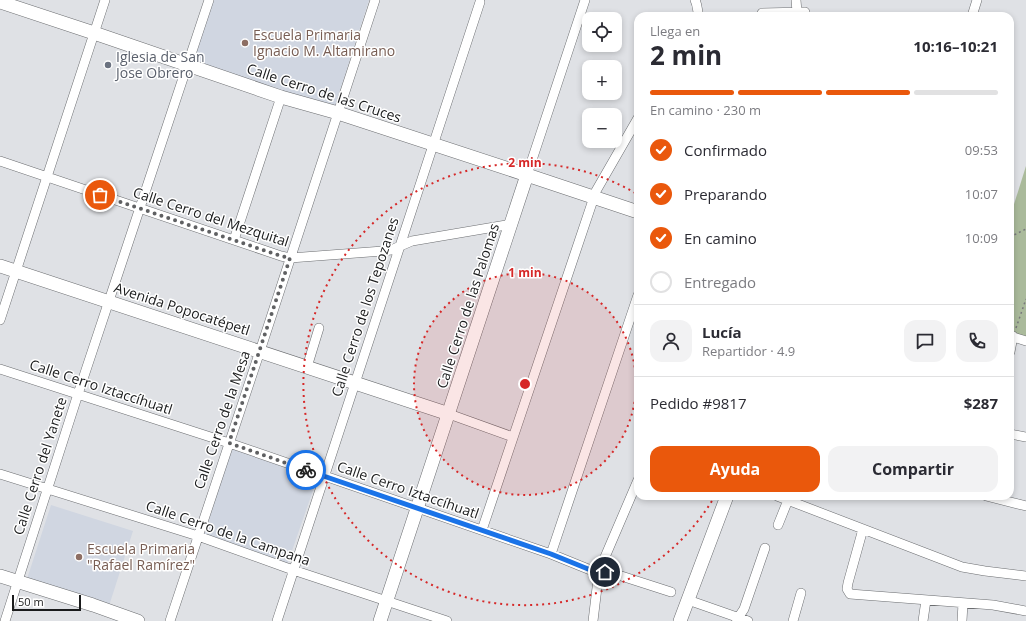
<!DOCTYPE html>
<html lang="es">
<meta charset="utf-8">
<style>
:root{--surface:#fff;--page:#f2f2f3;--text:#2b2b33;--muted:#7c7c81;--line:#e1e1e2;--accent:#ea580c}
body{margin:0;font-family:"Open Sans",sans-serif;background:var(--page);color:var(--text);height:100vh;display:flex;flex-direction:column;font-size:15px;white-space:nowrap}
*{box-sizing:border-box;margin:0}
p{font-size:13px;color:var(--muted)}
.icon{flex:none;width:22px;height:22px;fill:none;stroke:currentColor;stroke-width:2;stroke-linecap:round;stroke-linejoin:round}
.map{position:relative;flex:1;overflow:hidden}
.side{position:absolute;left:634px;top:12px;width:380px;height:488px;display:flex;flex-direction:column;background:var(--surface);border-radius:12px;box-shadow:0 2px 6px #0003}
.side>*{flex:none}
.tools{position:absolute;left:582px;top:12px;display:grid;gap:8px}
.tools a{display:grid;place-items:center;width:40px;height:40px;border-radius:8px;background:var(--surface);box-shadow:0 2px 6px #0003;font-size:20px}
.scale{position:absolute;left:12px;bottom:10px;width:69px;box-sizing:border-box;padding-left:4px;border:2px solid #1a1b1c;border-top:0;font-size:11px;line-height:14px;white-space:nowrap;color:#1a1b1c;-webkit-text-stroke:3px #fff;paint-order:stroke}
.pin{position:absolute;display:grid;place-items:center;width:34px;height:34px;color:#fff;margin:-17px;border:2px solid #fff;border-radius:50%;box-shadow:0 1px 4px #0007}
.courier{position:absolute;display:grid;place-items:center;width:40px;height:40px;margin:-20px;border:3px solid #1a73e8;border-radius:50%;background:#fff;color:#222;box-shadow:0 1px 5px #0007}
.headline em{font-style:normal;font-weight:700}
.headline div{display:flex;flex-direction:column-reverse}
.headline{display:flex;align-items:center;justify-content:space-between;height:68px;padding:0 16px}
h1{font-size:26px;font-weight:700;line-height:30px}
.bar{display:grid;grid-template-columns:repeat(4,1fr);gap:6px 4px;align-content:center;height:48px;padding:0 16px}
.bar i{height:5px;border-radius:3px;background:var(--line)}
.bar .current{background:var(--accent)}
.bar p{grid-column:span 4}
.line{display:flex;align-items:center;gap:10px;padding:0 16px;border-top:1px solid var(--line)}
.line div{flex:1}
.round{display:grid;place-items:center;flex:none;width:42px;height:42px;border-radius:12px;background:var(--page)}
ol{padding:0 16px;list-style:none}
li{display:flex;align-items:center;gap:12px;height:44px}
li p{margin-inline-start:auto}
li .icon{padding:4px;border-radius:50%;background:var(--accent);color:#fff;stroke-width:4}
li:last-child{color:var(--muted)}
li i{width:22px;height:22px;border:2px solid var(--line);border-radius:50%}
.button{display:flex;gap:8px;margin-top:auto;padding:8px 16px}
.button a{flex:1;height:46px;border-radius:12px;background:var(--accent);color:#fff;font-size:16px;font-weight:700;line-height:46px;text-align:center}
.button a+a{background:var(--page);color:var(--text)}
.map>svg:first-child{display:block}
.built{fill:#d0d6e1}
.green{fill:#aaba9b}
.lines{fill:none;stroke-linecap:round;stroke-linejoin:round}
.street-casing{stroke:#6b6d70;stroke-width:10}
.secondary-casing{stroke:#6b6d70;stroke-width:14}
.path{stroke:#78797c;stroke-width:1.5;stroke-dasharray:2 3;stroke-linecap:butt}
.street{stroke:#fff;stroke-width:9}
.secondary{stroke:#fff;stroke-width:13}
.done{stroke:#5f6062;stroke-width:4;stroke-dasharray:0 7.2}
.route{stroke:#1a73e8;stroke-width:5}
.ring{fill:none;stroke:#d62828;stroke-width:2;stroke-dasharray:2 4}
.education-dot{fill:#8d6e63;stroke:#fff;stroke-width:1.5}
.worship-dot{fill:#6b7280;stroke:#fff;stroke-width:1.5}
.labels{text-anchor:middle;stroke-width:3;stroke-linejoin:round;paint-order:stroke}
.education-label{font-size:14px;fill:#785e54;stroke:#fff;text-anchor:start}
.worship-label{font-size:14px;fill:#5b616d;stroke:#fff;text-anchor:start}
.street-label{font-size:14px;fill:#1a1b1c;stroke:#fff}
.centre{fill:#d62828;stroke:#fff;stroke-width:2}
.ring-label{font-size:12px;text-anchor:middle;font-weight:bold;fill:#d62828;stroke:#fff;stroke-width:3;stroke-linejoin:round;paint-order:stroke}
</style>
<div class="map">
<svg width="1026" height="621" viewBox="0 0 1026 621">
<rect width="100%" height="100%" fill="#dfe1e5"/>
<path class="built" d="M212,0H369L333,112L191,66Z
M231,448L318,476L287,565L204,536Z
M51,505L133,531L108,609L26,582Z"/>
<path class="green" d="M1026,166V338L1010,332V217Z"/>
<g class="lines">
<defs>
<path id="street" d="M695,0C698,6 697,11 699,16
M796,0L797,12
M762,13L805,12
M972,16L977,0
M0,161L281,256L290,258L383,251L391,250L412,241L512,224
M527,175L585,0
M234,240L281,97
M0,320L105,0
M1010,336L1026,341
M1010,352L1013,336
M307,367L319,328
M0,369L229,443L551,554L593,571L612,573L671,592
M449,414L513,437
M1010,434L1026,437
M0,474L198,536L293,570L447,621
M777,496L962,567L985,571L1026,576
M986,496L1026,506
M778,525L788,500
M863,529L848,583L847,589L850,594L993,605L1026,611
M482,530L596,191L638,118
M551,554L638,295
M688,600L748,621
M5,621L78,394L209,0
M170,621L260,351L375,0
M277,621L480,2
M593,621L599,571L638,480
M736,621L744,609L765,548
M793,621L801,593
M923,621L926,600
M962,621L963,603"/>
<path id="secondary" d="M0,2L94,33L281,97L338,113L527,175L638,212
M0,266L449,414
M0,576L93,605L138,621
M380,621L527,175
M680,621L727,496"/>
</defs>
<use href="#street" class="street-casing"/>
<use href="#secondary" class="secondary-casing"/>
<path class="path" d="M1010,237L1026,229
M1016,328L1026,299"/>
<use href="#street" class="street"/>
<use href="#secondary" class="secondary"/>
</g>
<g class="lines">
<path class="done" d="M100,195L281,256L290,258L229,443L306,470"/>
<path class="route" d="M306,470L551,554L593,571L605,572"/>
</g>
<circle cx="525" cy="384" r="111" fill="#d62828" fill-opacity=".12"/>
<g class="ring">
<circle cx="525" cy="384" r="111"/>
<path d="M715 496A221 221 0 1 1 637 194"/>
</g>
<g class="education-dot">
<circle cx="245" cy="43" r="4"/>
<circle cx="79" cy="557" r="4"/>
</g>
<circle class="worship-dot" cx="108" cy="65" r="4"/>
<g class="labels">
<g class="education-label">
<text x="253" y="40">Escuela Primaria<tspan x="253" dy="16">Ignacio M. Altamirano</tspan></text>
<text x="87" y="554">Escuela Primaria<tspan x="87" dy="16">"Rafael Ramírez"</tspan></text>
</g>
<g class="worship-label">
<text x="116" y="62">Iglesia de San<tspan x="116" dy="16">Jose Obrero</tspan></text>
</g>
<g class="street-label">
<text transform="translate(324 93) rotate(18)" y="5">Calle Cerro de las Cruces</text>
<text transform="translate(211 217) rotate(18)" y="5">Calle Cerro del Mezquital</text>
<text transform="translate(468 306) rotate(-72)" y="5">Calle Cerro de las Palomas</text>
<text transform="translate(365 307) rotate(-72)" y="5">Calle Cerro de los Tepozanes</text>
<text transform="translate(182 309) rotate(18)" y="5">Avenida Popocatépetl</text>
<text transform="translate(101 387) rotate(18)" y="5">Calle Cerro Iztaccíhuatl</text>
<text transform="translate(222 420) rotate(-71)" y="5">Calle Cerro de la Mesa</text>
<text transform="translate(40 466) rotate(-72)" y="5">Calle Cerro del Yanete</text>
<text transform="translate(408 490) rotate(19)" y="5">Calle Cerro Iztaccíhuatl</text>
<text transform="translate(228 533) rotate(19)" y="5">Calle Cerro de la Campana</text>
</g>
</g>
<circle cx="525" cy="384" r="6" class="centre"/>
<g class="ring-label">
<text x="525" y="167">2 min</text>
<text x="525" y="277">1 min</text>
</g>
</svg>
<div class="tools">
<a><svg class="icon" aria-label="locate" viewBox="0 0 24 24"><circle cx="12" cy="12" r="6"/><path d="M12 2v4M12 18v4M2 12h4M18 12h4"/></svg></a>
<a>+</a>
<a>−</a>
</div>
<div class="scale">50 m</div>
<div class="pin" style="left:100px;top:195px;background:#ea580c"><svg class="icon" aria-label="bag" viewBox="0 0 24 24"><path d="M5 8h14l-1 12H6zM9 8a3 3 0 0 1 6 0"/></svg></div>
<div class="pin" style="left:605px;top:572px;background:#1f2937"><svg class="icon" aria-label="home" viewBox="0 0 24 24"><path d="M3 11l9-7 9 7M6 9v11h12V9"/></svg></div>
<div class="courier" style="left:306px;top:470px"><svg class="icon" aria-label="bike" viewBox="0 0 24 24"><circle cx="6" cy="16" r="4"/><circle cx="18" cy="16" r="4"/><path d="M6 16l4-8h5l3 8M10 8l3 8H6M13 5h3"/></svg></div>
<section class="side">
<div class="headline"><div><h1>2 min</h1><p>Llega en</p></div><em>10:16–10:21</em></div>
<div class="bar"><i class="current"></i><i class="current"></i><i class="current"></i><i></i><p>En camino · 230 m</p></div>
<ol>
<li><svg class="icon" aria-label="check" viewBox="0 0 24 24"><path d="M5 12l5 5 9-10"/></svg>Confirmado<p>09:53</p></li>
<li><svg class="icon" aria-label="check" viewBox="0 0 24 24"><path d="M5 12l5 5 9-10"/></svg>Preparando<p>10:07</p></li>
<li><svg class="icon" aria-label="check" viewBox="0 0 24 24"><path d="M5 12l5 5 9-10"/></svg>En camino<p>10:09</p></li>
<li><i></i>Entregado</li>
</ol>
<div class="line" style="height:72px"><a class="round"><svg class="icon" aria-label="person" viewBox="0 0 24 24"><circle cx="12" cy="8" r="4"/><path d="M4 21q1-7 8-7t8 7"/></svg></a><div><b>Lucía</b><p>Repartidor · 4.9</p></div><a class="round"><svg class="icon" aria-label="chat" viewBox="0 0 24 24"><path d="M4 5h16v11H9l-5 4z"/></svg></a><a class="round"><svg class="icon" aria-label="phone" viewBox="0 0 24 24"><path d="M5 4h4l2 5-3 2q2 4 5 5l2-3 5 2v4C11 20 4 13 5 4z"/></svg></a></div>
<div class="line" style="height:52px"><div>Pedido #9817</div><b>$287</b></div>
<div class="button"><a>Ayuda</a><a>Compartir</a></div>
</section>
</div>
